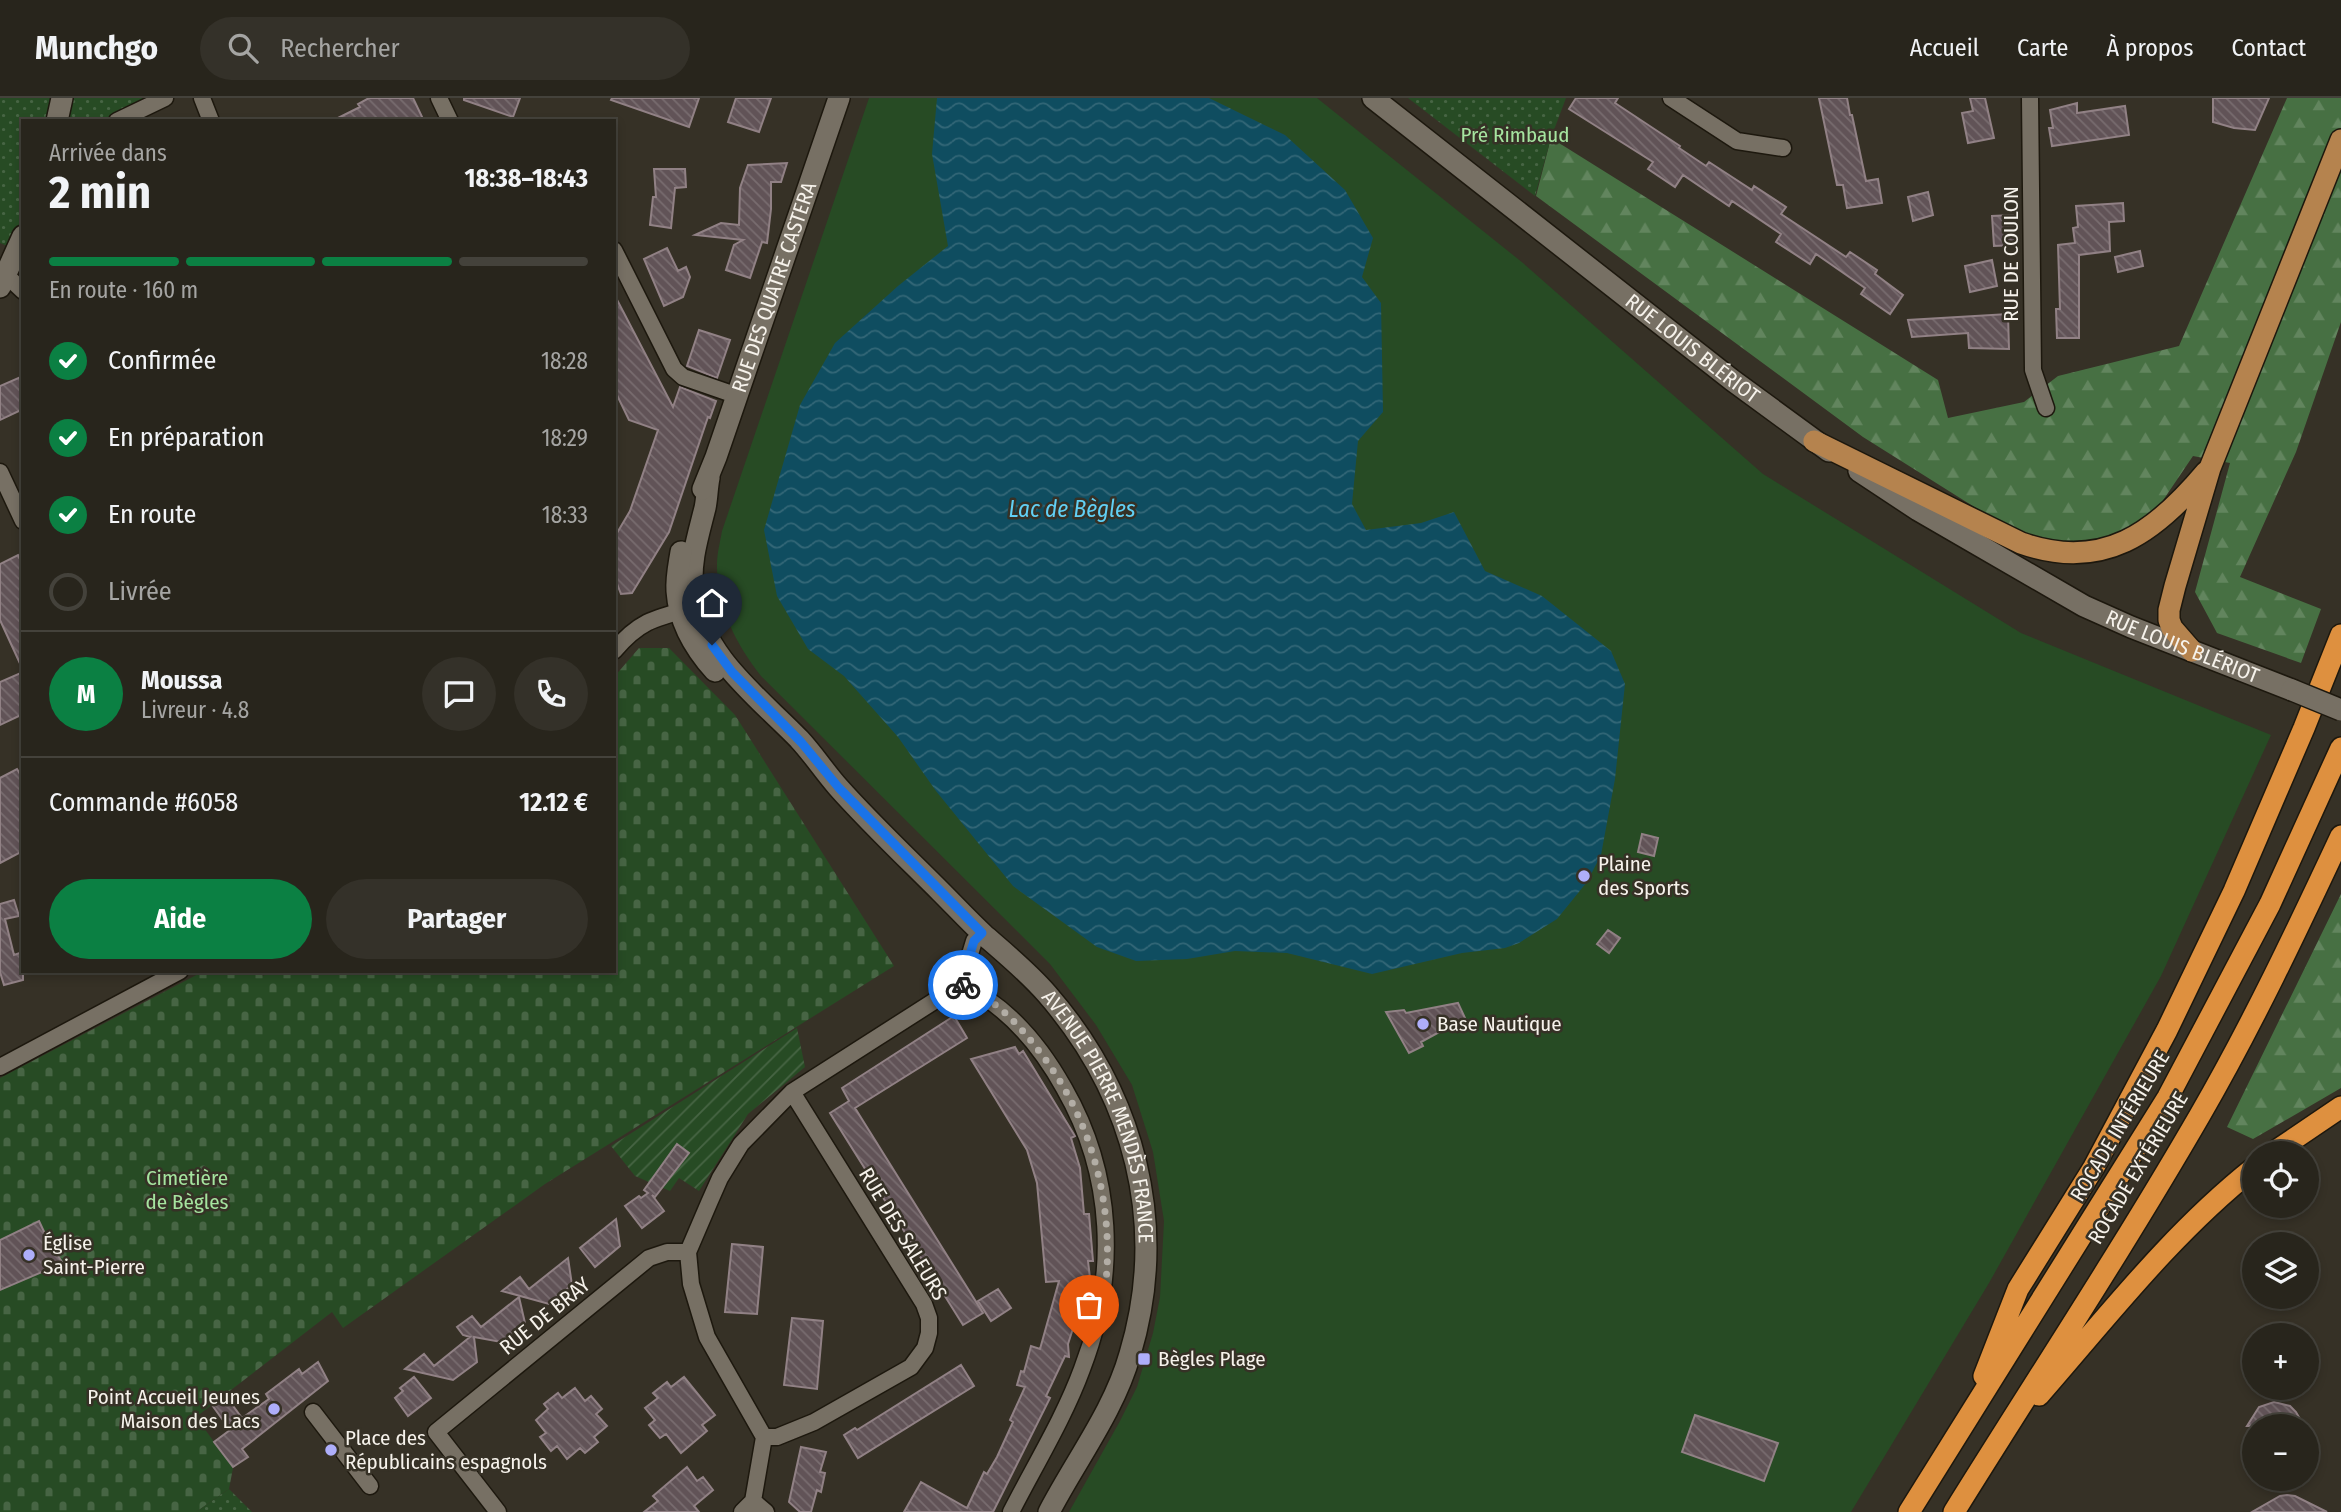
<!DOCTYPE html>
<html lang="fr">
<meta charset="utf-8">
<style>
:root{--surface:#28251c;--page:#343129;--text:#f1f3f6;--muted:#a5a5a3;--line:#44423b;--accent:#0b8043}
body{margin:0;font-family:"Fira Sans Condensed",sans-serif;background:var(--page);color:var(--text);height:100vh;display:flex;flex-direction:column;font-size:26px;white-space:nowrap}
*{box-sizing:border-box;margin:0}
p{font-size:23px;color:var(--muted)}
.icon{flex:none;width:38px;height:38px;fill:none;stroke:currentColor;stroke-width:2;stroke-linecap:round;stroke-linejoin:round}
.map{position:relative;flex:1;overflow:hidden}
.sheet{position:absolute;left:21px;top:21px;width:595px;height:854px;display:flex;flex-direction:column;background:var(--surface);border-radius:0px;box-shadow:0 4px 10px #0003,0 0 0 2px var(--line)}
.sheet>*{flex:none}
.tools{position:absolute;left:2242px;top:1043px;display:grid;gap:14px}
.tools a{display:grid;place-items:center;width:77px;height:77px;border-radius:50%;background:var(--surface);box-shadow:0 4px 10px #0003,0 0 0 2px var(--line);font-size:35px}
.pin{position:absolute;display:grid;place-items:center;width:60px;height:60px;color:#fff;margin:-72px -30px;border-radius:50% 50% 50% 0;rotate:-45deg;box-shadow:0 0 7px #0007}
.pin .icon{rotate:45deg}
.courier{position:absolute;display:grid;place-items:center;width:70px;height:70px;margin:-35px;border:5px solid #1a73e8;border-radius:50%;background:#fff;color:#222;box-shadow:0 2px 9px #0007}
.overview em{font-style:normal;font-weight:700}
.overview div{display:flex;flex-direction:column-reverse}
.overview{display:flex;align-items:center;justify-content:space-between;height:119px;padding:0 28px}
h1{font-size:46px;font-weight:700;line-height:52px}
.bar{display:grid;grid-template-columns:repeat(4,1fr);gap:10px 7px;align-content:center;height:84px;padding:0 28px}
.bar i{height:9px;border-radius:5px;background:var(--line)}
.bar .on{background:var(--accent)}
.bar p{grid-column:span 4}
.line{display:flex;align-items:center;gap:18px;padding:0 28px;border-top:2px solid var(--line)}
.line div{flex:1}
.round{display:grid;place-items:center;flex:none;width:74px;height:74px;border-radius:37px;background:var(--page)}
ol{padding:0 28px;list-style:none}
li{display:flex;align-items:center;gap:21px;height:77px}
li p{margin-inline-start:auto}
li .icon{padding:7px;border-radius:50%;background:var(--accent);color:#fff;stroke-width:4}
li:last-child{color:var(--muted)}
li i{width:38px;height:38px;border:4px solid var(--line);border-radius:50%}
.cta{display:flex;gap:14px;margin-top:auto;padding:14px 28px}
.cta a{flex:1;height:80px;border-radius:42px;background:var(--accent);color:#fff;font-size:28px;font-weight:700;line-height:80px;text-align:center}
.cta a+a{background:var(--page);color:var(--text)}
header{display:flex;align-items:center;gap:42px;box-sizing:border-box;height:98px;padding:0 35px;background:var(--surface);border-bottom:2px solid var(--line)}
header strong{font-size:33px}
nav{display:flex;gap:38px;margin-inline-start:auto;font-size:24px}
.search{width:490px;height:63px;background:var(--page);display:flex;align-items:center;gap:18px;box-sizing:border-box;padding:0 24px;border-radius:38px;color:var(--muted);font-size:26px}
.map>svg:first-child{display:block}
.forest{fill:url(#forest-firs)}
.cemetery{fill:url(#cemetery-stones)}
.park{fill:url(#park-dots)}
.garden{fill:url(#garden-furrows)}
.pitch{fill:#274b24}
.water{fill:url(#water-waves)}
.building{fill:url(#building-back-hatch);stroke:#918185;stroke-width:2}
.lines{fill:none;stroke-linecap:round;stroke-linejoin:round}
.street-casing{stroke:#1d180e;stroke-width:19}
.secondary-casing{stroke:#1d180e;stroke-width:24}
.primary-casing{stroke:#1d180e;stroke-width:24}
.highway-casing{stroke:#1d180e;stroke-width:24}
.street{stroke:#777064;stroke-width:16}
.secondary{stroke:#777064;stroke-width:21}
.primary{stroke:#b5834e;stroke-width:21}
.highway{stroke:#de903f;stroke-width:21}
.secondary-bridge-casing{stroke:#1d180e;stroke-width:24;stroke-linecap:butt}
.secondary-bridge{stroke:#777064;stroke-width:21}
.done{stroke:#b3aea6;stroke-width:7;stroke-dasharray:0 12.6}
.route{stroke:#1a73e8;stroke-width:9}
.poi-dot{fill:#aeaefa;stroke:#363126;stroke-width:2.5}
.labels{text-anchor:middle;stroke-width:5;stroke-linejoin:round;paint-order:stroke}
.park-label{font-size:21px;fill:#a5e49f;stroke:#363126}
.street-label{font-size:21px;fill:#f6f2eb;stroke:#363126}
.poi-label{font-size:21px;fill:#f6f2eb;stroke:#363126;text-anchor:start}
.water-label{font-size:23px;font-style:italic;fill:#61d0f5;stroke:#363126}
</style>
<header>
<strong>Munchgo</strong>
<div class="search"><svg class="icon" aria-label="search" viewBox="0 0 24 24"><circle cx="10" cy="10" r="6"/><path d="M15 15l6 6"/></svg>Rechercher</div>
<nav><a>Accueil</a><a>Carte</a><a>À propos</a><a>Contact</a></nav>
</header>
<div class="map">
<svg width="2341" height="1414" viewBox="0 0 2341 1414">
<defs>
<pattern id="forest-firs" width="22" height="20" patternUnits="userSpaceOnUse" patternTransform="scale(1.75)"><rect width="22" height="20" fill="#477043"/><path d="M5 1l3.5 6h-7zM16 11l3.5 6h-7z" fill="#62855e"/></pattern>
<pattern id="cemetery-stones" width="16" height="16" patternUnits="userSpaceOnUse" patternTransform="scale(1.75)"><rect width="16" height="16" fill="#274b24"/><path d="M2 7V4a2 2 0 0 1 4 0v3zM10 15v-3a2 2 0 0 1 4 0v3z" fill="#476544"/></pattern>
<pattern id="park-dots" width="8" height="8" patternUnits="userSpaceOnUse" patternTransform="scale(1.75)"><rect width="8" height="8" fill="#274b24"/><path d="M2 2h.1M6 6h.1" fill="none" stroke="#476544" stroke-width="1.8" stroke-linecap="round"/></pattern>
<pattern id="garden-furrows" width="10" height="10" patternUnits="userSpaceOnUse" patternTransform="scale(1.75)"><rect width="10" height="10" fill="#274b24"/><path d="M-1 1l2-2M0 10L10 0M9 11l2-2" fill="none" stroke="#476544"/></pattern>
<pattern id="water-waves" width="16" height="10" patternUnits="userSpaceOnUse" patternTransform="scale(1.75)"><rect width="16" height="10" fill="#0f4d60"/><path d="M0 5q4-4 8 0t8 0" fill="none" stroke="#336777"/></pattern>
<pattern id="building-back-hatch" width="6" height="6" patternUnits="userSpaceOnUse" patternTransform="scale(1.75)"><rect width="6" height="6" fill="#615357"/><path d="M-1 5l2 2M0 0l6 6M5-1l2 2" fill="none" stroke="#786c6f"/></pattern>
</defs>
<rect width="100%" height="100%" fill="#363126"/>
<path class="forest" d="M2287,0H2341V224L2296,354L2240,479L2321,511L2301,565L2217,535L2195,494L2230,365L2193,358L2147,426L2102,441L2077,443H2052L2028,437L2003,427L1863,339L1536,98L1551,40L1938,282L1948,320L2024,304L2058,278L2179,248Z
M2341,796V990L2253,1041L2227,1029Z"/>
<path class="cemetery" d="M639,550H669L735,617L894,868L545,1086L343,1230L332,1214L196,1319L233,1370L229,1391L196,1414H0V980L204,873H261L263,878L271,873H614V579Z"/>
<path class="park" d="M0,0H165L117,23H23V138L17,152L0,145Z
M1408,0H1566L1551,40L1535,98Z
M229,1391L252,1414H196Z"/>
<path class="garden" d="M797,930L805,969L748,1016L699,1093L679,1080L670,1093L635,1078L611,1048Z"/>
<path class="pitch" d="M869,0H1317L1523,165L1763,376L2021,535L2271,637L2161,878L1989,1185L1851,1414H1069L1120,1323L1137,1289L1153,1235L1160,1199L1164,1123L1153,1054L1132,987L1096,927L1050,866L761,578C736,546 716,508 717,466C717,456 720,444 722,433Z"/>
<path class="water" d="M937,0H1209L1285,37L1345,92L1373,140L1362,179L1381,205L1383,314L1358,343L1352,406L1366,432L1421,425L1454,414L1485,473L1542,498L1611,553L1625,586L1615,681L1601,757L1587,784L1557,821L1519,845L1505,850L1462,855L1372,876L1287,855L1235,853L1187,861L1136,863L1097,849L1013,788L936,693L898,639L844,578L808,551L777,498L764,432L800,307L835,245L898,188L948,148L932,56Z"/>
<path class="building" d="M369,0H413L424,23H332L360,9L358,6Z
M464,0H520L513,19L464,2Z
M612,0H699L689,29L611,2Z
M736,0H771L759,34L728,24Z
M1576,0H1618L1615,5L1680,48L1679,50L1706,68L1709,64L1752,92L1754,88L1786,109L1781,116L1846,159L1850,154L1877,172L1875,176L1903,197L1890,216L1861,196L1865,190L1816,156L1810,166L1776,144L1781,136L1732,103L1729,108L1683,77L1675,89L1648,71L1653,64L1569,11Z
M1819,0H1847L1850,17H1852L1866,83L1878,81L1882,105L1847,110L1843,87H1837Z
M1970,0H1985L1994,40L1968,45L1962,15L1973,13Z
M2213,0H2269L2255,32L2234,30L2213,24Z
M2077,5V15L2125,8L2129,37L2052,48L2049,30H2053L2050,12Z
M787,65L781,84H771V111L767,145L762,144L750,180L726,172L734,147L743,142L695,137L721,125L739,127L740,90L748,67Z
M654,71H685L686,89L675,90L671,130L650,127L653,99H656Z
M1928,94L1933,117L1913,123L1908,99Z
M2123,105L2124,123L2109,124L2110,153L2079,157V240H2057L2056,211H2060L2058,147L2075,145L2073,130L2078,129L2076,108Z
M2014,117L2015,147L1994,148L1992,118Z
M667,150L678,173L686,169L690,179L683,199L664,208L644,161Z
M2140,153L2143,168L2118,174L2115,159Z
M1992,162L1997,188L1970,194L1965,168Z
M614,196L673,309L680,289L716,303L710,320L708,319L669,434L632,495L621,496L614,478V440L630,413L658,332L629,322L614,291Z
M2008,216L2009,251L1969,250L1968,235L1912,239L1908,222Z
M699,232L730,242L717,280L687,268Z
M23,278V311L0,322V288Z
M18,457L23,467V572L0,522V466Z
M23,574V616L0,627V584Z
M17,671L23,681V753L0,765V680Z
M1642,736L1658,740L1654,758L1638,754Z
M14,802L19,818L5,821L14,857L23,854V882L4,887L0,874V806Z
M1608,832L1620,840L1609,855L1597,846Z
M1458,905L1465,920L1421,944L1423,948L1409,955L1386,914L1404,912L1406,915Z
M954,918L967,940L855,1010L983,1215L963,1227L830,1015L849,1003L842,990Z
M1015,949L1019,956L1023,953L1075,1038L1071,1040L1080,1070L1084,1116H1089L1093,1163H1088L1090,1180L1086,1181L1087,1187L1068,1246L1069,1259L1065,1258L1046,1298L1050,1300L993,1414H904L921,1384L967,1410L984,1374L987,1376L997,1359L1013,1324L1010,1322L1025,1289L1017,1287L1021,1273L1024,1274L1031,1248L1040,1251L1059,1183L1046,1184L1037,1085L1027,1052L971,961Z
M677,1046L689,1055L655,1099L652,1097L664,1113L642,1130L625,1108L639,1098L641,1100L648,1095L644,1092Z
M616,1121L620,1148L595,1169L580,1150Z
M39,1123L47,1140L46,1146L50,1147L63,1165L0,1192V1142Z
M732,1146L763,1149L757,1216L725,1214Z
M568,1160L572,1187L549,1206L502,1193L520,1179L529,1191Z
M998,1191L1011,1210L991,1223L978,1203Z
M519,1199L525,1225L501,1244L474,1239L477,1264L453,1282L405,1271L424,1256L434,1268L470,1239L463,1237L457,1229L472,1218L481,1229Z
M792,1220L823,1223L817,1291L784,1287Z
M318,1264L328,1283L242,1351L248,1359L233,1369L214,1344L230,1332L212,1307L225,1297L242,1320L269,1301L266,1296L299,1271L302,1276Z
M961,1267L974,1288L858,1360L844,1337L855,1330L857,1332Z
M414,1279L431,1300L408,1318L395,1300L403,1293L400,1290Z
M684,1279L715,1317L702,1327L707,1333L681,1355L666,1336L660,1340L649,1327L655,1322L645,1310L658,1300L653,1295L667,1284L671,1289Z
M575,1290L585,1303L591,1298L602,1311L596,1316L607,1328L594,1339L598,1344L585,1355L580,1350L567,1361L557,1348L551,1353L540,1339L546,1335L536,1322L548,1311L544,1306L558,1295L562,1300Z
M2274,1304L2290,1308L2296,1314L2304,1328H2247L2259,1309Z
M1695,1317L1778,1345L1764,1383L1682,1354Z
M801,1349L826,1354L820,1374L825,1375L821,1394L817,1392L811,1414H800L789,1404Z
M687,1369L697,1383L703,1379L713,1392L694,1408L699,1414H644L658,1403L653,1398Z
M2287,1397L2295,1398L2327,1414H2252L2280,1398Z"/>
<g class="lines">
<defs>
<path id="street" d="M202,0L211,23
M439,0L450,23
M1671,0L1737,43L1783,50
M2030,0L2033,272L2046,310
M117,23L165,0
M614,152L674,271L683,279L738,298
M6,177L23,193
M0,374L23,423
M614,553C638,524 654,520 689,511
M961,886C1006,907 1040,947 1064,990C1114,1077 1118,1178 1082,1271C1064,1320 1035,1367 1011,1414
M0,969L180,873
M313,1314L370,1388
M764,1339H777L814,1324L911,1269L925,1250L929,1235V1220L924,1206L792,994
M753,1403L766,1414
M498,1414L436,1334L649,1160L667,1154H688
M742,1414L753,1403L764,1339L707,1239L691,1186L688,1154L709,1105L720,1080L741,1046L792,994L961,886L974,843L982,835"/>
<g id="secondary">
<path id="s1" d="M1373,0L1732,282L1829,353"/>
<path d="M57,23L62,0"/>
<path d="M0,189L23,138"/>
<path id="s2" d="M1859,373L1918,412L2084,508L2131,529L2292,592"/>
<path id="s3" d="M709,380C707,390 707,401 705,410C698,438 689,465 693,495C702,558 757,598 799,641C813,656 824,673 838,689C870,725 906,759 941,794C955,808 969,823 984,837C1006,856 1028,874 1047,896C1134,996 1169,1126 1130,1256C1114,1313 1076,1362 1049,1414"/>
<path id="s4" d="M703,391L716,359L839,0"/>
<path d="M681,454C679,467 676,480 677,493C679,523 695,551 715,573"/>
</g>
<path id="primary" d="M1814,343L2021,445C2103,474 2155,435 2206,374
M2192,553L2172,530L2169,522V512L2175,488L2210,370L2341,42"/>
<path id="highway" d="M2273,1055L2341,1009
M1984,1278L2018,1191L2094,1069L2167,932L2234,793L2304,630L2341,537
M2039,1297C2108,1218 2172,1135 2254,1070
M1909,1414L2168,999L2270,806L2341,650
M1954,1414C2036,1282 2122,1152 2200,1017C2252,927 2297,832 2341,738"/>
</defs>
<use href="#street" class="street-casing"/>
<use href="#secondary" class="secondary-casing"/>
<use href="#primary" class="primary-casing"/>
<use href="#highway" class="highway-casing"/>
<use href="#street" class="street"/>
<use href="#secondary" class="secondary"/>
<use href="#primary" class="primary"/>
<use href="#highway" class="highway"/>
<defs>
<path id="secondary-bridge" d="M2292,592L2341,612"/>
</defs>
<use href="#secondary-bridge" class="secondary-bridge-casing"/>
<use href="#secondary-bridge" class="secondary-bridge"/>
</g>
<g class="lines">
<path class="done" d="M963,887C997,903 1020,927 1042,957C1088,1017 1111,1095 1107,1171C1105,1198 1097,1224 1089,1249"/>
<path class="route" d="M712,547L732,574L801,644L839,690L982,835L974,843L961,886L963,887"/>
</g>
<g class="poi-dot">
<circle cx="1584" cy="778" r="7"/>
<circle cx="1423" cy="926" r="7"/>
<circle cx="29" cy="1157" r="7"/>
<rect x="1137" y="1254" width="14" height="14" rx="3.5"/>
<circle cx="274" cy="1311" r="7"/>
<circle cx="331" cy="1352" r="7"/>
</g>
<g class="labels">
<g class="park-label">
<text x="1515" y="44">Pré Rimbaud</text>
<text x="187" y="1087">Cimetière<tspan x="187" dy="24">de Bègles</tspan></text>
</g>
<g class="street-label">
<text transform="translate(2011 156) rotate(-90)" y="7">RUE DE COULON</text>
<text dy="7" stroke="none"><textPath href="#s4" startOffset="214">RUE DES QUATRE CASTERA</textPath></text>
<text dy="7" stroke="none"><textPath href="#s1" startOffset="406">RUE LOUIS BLÉRIOT</textPath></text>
<text dy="7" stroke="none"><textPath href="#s2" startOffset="369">RUE LOUIS BLÉRIOT</textPath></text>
<text dy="7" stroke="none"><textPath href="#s3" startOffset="793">AVENUE PIERRE MENDÈS FRANCE</textPath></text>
<text transform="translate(2120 1028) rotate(-59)" y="7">ROCADE INTÉRIEURE</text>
<text transform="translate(2138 1070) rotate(-59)" y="7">ROCADE EXTÉRIEURE</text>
<text transform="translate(903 1136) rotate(59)" y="7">RUE DES SALEURS</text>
<text transform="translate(545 1218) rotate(-39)" y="7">RUE DE BRAY</text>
</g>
<g class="poi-label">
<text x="1598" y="773">Plaine<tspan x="1598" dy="24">des Sports</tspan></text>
<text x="1437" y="933">Base Nautique</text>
<text x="43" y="1152">Église<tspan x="43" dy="24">Saint-Pierre</tspan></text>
<text x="1158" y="1268">Bègles Plage</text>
<text x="260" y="1306" text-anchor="end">Point Accueil Jeunes<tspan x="260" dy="24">Maison des Lacs</tspan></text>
<text x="345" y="1347">Place des<tspan x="345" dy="24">Républicains espagnols</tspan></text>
</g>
<g class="water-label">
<text x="1072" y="419">Lac de Bègles</text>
</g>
</g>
</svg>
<div class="tools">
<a><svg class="icon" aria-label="locate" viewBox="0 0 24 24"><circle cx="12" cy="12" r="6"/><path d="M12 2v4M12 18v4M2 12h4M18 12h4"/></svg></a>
<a><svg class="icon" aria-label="layers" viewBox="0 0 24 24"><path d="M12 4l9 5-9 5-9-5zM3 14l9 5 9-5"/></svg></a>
<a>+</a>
<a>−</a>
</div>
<div class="pin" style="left:1089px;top:1249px;background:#ea580c"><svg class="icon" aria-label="bag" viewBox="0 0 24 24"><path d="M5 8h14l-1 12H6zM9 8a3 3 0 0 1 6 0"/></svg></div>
<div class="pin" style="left:712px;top:547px;background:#1f2937"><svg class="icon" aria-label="home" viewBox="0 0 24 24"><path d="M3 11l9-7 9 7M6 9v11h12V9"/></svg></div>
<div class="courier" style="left:963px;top:887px"><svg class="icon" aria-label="bike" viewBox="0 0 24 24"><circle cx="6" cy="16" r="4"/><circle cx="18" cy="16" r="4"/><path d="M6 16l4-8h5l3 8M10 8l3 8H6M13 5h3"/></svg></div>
<section class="sheet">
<div class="overview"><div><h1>2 min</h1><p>Arrivée dans</p></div><em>18:38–18:43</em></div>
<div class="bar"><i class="on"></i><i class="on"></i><i class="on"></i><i></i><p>En route · 160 m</p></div>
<ol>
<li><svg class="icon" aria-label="check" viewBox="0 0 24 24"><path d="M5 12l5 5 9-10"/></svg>Confirmée<p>18:28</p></li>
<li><svg class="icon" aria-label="check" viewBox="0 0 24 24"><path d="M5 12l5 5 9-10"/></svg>En préparation<p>18:29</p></li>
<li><svg class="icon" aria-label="check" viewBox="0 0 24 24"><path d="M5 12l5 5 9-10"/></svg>En route<p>18:33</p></li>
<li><i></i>Livrée</li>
</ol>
<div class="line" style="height:126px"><b class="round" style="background:var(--accent);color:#fff">M</b><div><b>Moussa</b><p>Livreur · 4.8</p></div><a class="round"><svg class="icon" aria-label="chat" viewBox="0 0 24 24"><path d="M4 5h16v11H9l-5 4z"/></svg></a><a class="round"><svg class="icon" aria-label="phone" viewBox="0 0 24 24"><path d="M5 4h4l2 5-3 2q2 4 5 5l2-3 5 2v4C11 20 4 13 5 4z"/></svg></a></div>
<div class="line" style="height:91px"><div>Commande #6058</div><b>12.12 €</b></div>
<div class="cta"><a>Aide</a><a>Partager</a></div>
</section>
</div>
